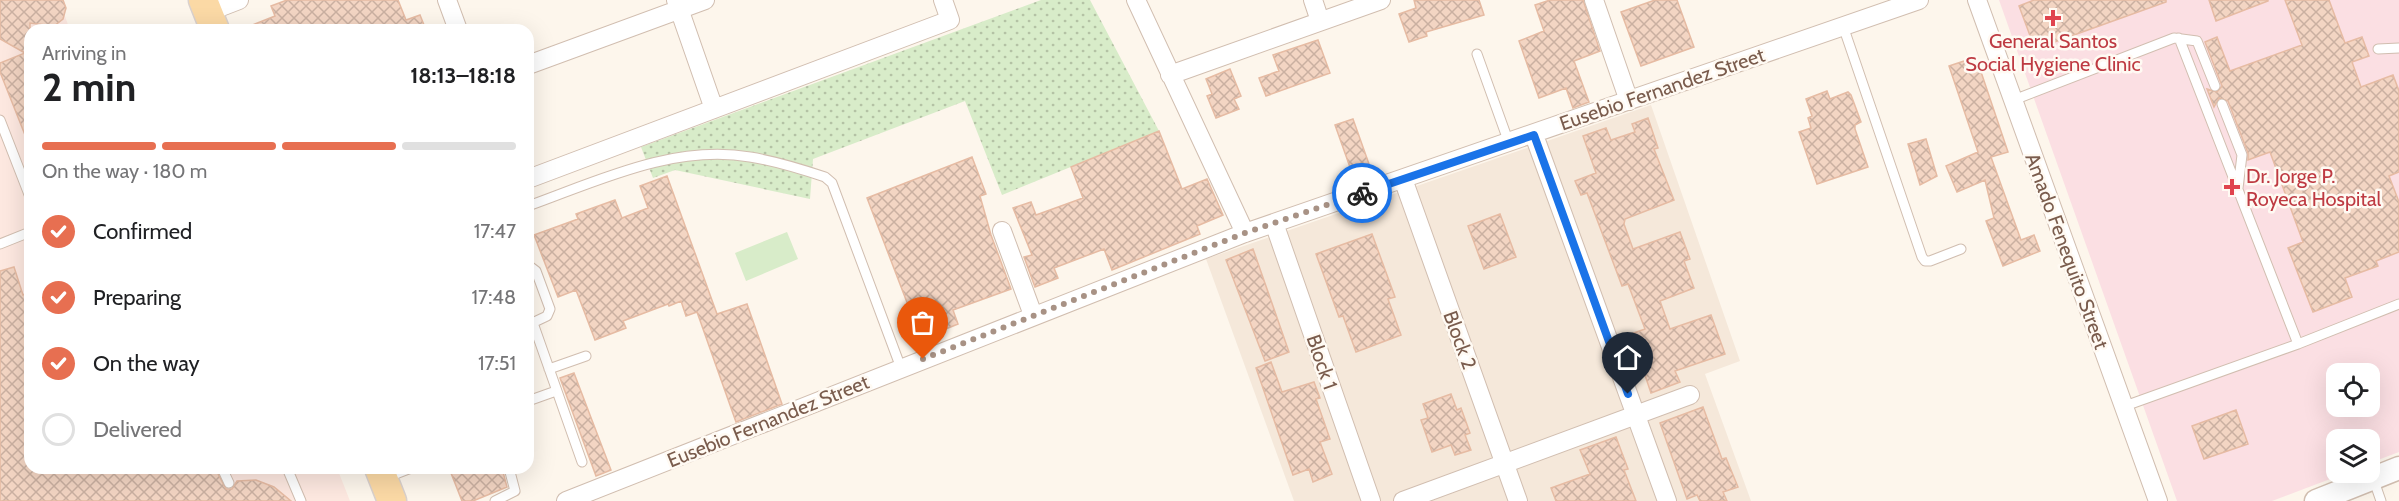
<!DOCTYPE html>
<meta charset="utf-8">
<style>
:root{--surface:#fff;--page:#f2f2f2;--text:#202124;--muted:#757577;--line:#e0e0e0;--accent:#e76f51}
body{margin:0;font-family:Cabin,sans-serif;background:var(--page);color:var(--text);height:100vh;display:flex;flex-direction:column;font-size:22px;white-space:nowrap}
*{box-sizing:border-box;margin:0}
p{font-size:20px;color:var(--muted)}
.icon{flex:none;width:33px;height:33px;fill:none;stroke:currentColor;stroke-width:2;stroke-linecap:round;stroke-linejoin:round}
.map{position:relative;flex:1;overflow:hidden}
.drawer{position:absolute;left:24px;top:24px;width:510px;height:450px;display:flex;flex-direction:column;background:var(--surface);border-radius:18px;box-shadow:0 6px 24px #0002}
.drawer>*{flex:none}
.controls{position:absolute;left:2326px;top:363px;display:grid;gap:12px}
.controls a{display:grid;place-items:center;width:54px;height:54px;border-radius:12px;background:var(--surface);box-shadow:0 6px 24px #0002;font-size:30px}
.pin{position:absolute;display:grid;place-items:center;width:51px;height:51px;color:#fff;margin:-62px -26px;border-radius:50% 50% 50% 0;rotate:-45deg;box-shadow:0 0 6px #0007}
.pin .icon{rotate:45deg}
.courier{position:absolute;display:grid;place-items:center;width:60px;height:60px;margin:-30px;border:4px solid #1a73e8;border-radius:50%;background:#fff;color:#222;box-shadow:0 2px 8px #0007}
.overview em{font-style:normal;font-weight:700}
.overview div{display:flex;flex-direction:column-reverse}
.overview{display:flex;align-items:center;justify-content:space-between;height:102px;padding:0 18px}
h1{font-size:39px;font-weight:700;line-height:45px}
.bar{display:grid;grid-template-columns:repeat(4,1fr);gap:9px 6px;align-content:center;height:72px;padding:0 18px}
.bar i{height:8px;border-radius:4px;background:var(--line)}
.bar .active{background:var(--accent)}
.bar p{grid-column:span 4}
ol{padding:0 18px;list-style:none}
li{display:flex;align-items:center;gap:18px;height:66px}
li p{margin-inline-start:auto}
li .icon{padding:6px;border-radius:50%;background:var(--accent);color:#fff;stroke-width:4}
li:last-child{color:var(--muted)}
li i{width:33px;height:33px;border:3px solid var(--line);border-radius:50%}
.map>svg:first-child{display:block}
.residential{fill:#f5e8da}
.commercial{fill:#fde8e0}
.medical{fill:#fbdfe3;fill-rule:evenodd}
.grass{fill:url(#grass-dots)}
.pitch{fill:#d8ecc9}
.building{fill:url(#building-cross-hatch);stroke:#e6bba3;stroke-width:1.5}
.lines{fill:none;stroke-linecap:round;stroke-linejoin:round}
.service-casing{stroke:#d1beb0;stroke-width:11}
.minor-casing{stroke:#d1beb0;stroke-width:20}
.tertiary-casing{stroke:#d1beb0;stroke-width:25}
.primary-casing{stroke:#dad1cd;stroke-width:31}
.service{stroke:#fff;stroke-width:9}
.minor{stroke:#fff;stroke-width:18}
.tertiary{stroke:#fff;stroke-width:22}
.primary{stroke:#fbd9a5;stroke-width:28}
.done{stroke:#a89285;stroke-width:6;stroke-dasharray:0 10.8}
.route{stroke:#1a73e8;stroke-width:8}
.health-dot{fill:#e0444e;stroke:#fffaf3;stroke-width:2}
.labels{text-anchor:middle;stroke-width:5;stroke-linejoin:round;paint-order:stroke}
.health-label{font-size:20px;fill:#be3a42;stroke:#fffaf3}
.street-label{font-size:20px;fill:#7a5c4d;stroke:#fffaf3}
</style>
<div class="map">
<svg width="2399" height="501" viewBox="0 0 2399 501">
<defs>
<pattern id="grass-dots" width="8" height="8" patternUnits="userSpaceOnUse" patternTransform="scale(1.5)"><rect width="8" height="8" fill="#d8ecc9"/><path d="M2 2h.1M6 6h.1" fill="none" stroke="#b4c2a5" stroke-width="1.8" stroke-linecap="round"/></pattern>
<pattern id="building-cross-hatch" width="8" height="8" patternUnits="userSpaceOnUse" patternTransform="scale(1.5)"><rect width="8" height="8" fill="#f3d5c3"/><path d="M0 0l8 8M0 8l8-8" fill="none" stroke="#cab0a1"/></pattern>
</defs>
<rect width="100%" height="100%" fill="#fdf6ec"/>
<path class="residential" d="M1651,105L1740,361L1705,374L1751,501H1294L1206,259Z"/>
<path class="commercial" d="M0,0H59L70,30H30V468H337L350,501H0Z"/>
<path class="medical" d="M1999,0H2399V452L2370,463V440H2337V472L2346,473L2272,501H2177ZM2337,374H2370V406H2337Z"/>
<path class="grass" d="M1041,0H1090L1159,131L1002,195L965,101L813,159L810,199L675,170L653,178L641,147Z"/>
<path class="pitch" d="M787,232L798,259L746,281L735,253Z"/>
<path class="building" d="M0,0H63L66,8L63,19L54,26L30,23L29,145L0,72V63L25,53L0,39Z
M287,0H398L406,20L420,15L426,30H240L275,16L271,6Z
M1414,0H1479L1484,15L1426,32L1427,36L1409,42L1399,14L1416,8Z
M1550,0H1583L1600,51L1574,61L1589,102L1573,108L1566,88L1539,98L1519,41L1544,31L1535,5Z
M1655,0H1677L1694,47L1641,66L1621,12Z
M2034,0H2166V2L2035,49L2019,6Z
M2209,0H2268V1L2216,21Z
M2285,0H2329L2345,43L2362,37L2369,56L2352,62L2361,87L2393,75L2399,91V172L2389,176L2399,202V252L2376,261L2378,266L2345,278L2352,297L2313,312L2288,248L2303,242L2270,152L2248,160V153L2228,101L2219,98L2214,107L2207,89L2217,92L2222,86L2205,42L2217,37L2230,71L2302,45Z
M1318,40L1330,73L1266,96L1259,78L1279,71L1273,55Z
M1976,57L2008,152L1991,157L2021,240L2034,235L2040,251L2003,266L1986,221L1994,218L1985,180L1957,192L1946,166L1978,152L1949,66Z
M1230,69L1241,96L1234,99L1239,109L1216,118L1207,96L1212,94L1206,79Z
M1827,91L1830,99L1848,92L1851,95L1861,122L1855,125V129L1868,167L1817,184L1799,132L1811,128L1808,118L1812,116L1806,99Z
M1648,118L1658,148L1654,149L1674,200L1625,219L1624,224L1633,249L1680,232L1690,259L1684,261L1694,288L1660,301L1670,329L1711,315L1725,354L1675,371L1680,382L1651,393L1631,334L1645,329L1628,284L1622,286L1587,193L1581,195L1575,181L1596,173L1583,136L1606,128L1611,140L1635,132L1632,124Z
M1353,119L1369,164L1351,170L1335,125Z
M1159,131L1182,189L1207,179L1223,215L1197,226L1200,234L1112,270L1104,249L1054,268L1058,278L1035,287L1024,257L1032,255L1013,208L1031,202L1036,215L1083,198L1071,167Z
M1926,139L1937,176L1920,185L1908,144Z
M972,157L986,194L980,196L991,235L1011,289L953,310L958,324L921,339L867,198Z
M667,176L717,314L747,304L782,404L736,422L697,312L686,316L681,301L669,306L668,304L623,321L626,328L595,340L576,290L558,297L534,235L578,219L576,214L615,200L622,218L648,208L640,186Z
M1500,214L1516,257L1484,269L1468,226Z
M1372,234L1395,297L1388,299L1401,335L1356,352L1343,316L1339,317L1316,254Z
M1253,249L1289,352L1265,361L1226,260Z
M14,267L23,295L30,292V468H215L226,489H232L237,481L256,480L274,487L291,501H0V271Z
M1271,362L1282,392L1314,382L1320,398L1316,399L1330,439L1320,442L1332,474L1313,482L1309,469L1293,475L1256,368Z
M574,373L611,470L596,476L560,378Z
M1451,394L1457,410L1461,408L1470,433L1465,435L1471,450L1455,455L1451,445L1432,452L1421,420L1428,418L1423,404Z
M1703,407L1722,459L1726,458L1738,487L1723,492L1727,501H1700L1697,495L1687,499L1660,423Z
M2236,410L2248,444L2204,459L2192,426Z
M1616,437L1628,469L1624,470L1636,501H1556L1551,488L1590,474L1580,450Z
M449,468H502L507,487L473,501H462Z"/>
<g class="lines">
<defs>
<path id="service" d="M1843,26L1922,257L1925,261H1930L1961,249
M2378,49L2399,48
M1477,54L1509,143
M2011,101L2174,38L2197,41L2215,86
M2222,104L2242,155L2238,188
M0,120L30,197
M528,206C598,181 673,144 750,157C775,161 801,169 825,177L832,183L901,368
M0,244L30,232
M528,265L536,271L550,309L547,316L528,325
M533,323L582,462
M2298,344L2399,304
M549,369L586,356
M528,401L556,391
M2125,406L2298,344L2179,38
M222,468L229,483
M287,468L301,501
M385,478L411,468
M2373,478L2381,501
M495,501L515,491L509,468"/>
<path id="minor" d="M447,0L458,30
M676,0L714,109
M1136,0L1245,233
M1313,0L1320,21
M1594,0L1629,101
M1977,0L2158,501
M208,12L239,0
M528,65L705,0
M1170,75L1381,0
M1534,135L1667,501
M528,179L950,20L943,0
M1403,179L1518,501
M1274,223L1371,501
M1002,231L1033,315
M566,501L1245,233L1919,0
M1403,501L1690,395"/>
<path id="tertiary" d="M2316,501L2399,468"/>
<path id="primary" d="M203,0L215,30
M379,468L392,501"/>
</defs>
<use href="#service" class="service-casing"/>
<use href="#minor" class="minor-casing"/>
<use href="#tertiary" class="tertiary-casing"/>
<use href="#primary" class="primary-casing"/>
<use href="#service" class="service"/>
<use href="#minor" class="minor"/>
<use href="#tertiary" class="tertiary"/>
<use href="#primary" class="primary"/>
</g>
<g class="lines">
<path class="done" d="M923,359L1245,233L1362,193"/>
<path class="route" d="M1362,193L1534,135L1628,394"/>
</g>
<g class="health-dot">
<path d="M2050 9h6v6h6v6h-6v6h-6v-6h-6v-6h6z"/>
<path d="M2229 178h6v6h6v6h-6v6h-6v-6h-6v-6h6z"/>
</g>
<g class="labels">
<g class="health-label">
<text x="2053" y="48">General Santos<tspan x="2053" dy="23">Social Hygiene Clinic</tspan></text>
<text x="2246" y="183" text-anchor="start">Dr. Jorge P.<tspan x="2246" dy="23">Royeca Hospital</tspan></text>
</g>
<g class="street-label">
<text transform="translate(1662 89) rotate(-19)" y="7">Eusebio Fernandez Street</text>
<text transform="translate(2067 251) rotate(70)" y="7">Amado Fenequito Street</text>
<text transform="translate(1460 340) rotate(70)" y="7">Block 2</text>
<text transform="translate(1322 362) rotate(71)" y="7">Block 1</text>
<text transform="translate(768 421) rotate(-22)" y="7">Eusebio Fernandez Street</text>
</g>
</g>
</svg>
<div class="controls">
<a><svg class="icon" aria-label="locate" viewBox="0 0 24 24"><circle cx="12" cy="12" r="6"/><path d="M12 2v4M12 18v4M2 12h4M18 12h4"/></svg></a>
<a><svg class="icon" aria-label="layers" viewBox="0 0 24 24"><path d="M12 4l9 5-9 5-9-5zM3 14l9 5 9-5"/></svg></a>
</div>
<div class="pin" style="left:923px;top:359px;background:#ea580c"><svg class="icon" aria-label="bag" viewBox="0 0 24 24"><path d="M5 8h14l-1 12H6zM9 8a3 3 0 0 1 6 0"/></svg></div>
<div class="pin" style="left:1628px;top:394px;background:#1f2937"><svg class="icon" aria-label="home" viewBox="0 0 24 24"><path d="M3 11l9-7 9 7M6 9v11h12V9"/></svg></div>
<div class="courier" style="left:1362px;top:193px"><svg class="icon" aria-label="bike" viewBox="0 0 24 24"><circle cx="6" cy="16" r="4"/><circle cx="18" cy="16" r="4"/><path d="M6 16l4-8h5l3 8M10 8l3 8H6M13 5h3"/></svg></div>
<section class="drawer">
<div class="overview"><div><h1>2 min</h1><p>Arriving in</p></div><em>18:13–18:18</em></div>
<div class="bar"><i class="active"></i><i class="active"></i><i class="active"></i><i></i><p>On the way · 180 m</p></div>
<ol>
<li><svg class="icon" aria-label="check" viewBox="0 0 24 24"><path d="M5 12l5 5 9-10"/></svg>Confirmed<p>17:47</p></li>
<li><svg class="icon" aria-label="check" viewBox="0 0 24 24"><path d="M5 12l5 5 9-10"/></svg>Preparing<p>17:48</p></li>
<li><svg class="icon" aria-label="check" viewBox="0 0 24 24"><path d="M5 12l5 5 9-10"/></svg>On the way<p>17:51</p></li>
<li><i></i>Delivered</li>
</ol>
</section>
</div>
